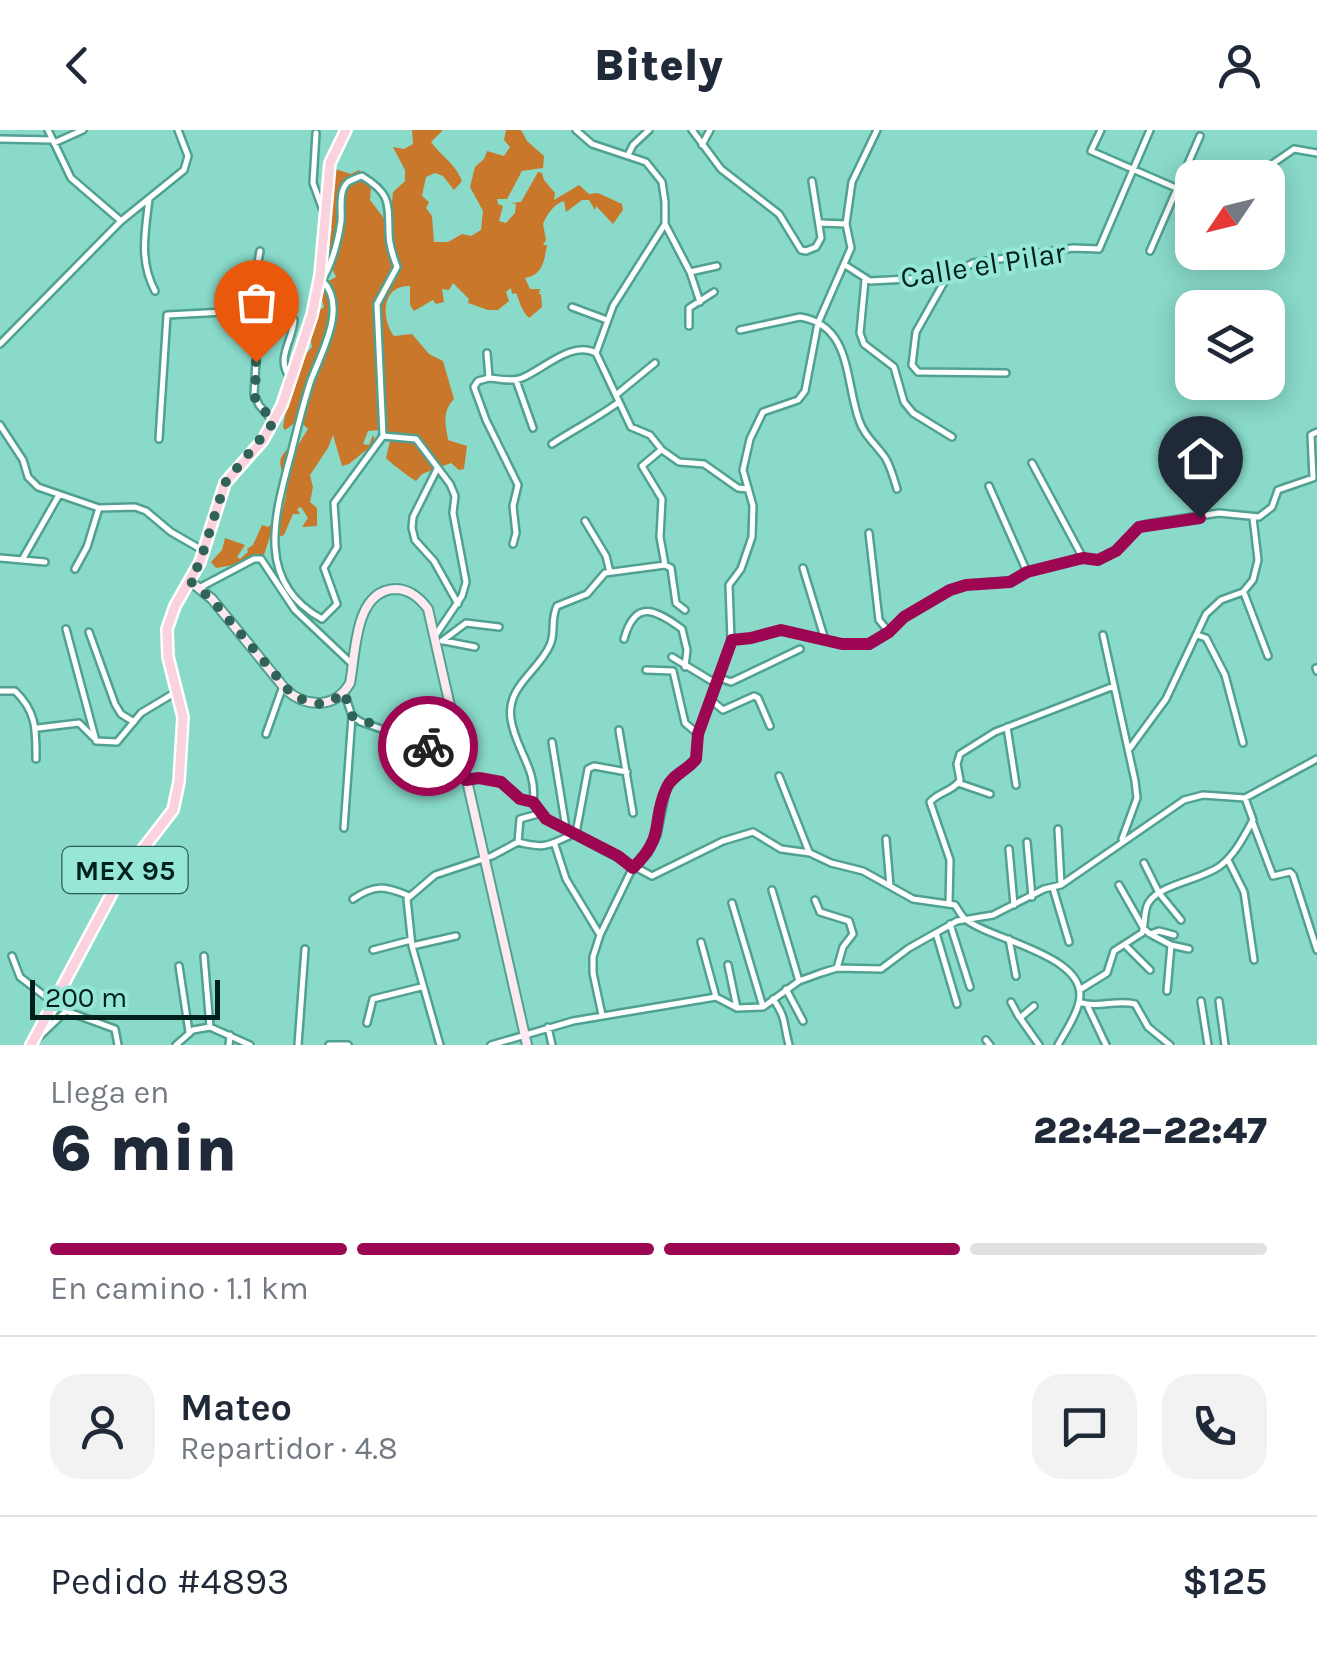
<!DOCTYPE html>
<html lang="es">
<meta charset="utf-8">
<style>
:root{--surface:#fff;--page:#f2f2f3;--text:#1f2937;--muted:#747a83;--line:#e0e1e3;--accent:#9c0653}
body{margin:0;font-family:Karla,sans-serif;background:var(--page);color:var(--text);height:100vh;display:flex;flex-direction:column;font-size:38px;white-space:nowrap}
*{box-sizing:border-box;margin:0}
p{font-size:32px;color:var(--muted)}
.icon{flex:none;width:55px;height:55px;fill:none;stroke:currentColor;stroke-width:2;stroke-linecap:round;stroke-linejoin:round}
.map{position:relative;height:915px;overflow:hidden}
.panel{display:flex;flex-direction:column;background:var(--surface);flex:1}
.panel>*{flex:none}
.needle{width:65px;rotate:235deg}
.tools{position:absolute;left:1175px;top:30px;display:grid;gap:20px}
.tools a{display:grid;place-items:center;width:110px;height:110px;border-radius:20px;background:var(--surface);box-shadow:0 5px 25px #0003;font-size:50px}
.scale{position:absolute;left:30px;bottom:25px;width:190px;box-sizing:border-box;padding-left:10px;border:5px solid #00211b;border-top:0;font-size:28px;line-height:35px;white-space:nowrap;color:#00211b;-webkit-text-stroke:8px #96e7d6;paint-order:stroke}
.pin{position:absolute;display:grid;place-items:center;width:85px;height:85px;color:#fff;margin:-102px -42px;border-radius:50% 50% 50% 0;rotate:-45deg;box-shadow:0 0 10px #0007}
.pin .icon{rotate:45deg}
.courier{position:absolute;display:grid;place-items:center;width:100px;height:100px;margin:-50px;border:8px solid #9c0653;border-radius:50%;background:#fff;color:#222;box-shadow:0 2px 12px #0007}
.head em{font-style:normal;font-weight:800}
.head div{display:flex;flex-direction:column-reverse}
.head{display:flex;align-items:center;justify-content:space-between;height:170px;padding:0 50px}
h1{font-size:65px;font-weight:800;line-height:75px}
.bar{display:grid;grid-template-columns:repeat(4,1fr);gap:15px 10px;align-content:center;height:120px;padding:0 50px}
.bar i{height:12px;border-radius:8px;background:var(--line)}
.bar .current{background:var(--accent)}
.bar p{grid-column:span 4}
.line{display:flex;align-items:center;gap:25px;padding:0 50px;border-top:2px solid var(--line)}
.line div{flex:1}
.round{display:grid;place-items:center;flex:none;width:105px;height:105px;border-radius:30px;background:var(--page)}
header{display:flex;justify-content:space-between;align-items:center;height:130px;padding:0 50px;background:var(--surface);font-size:45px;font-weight:800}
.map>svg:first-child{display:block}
.forest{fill:#c9772b}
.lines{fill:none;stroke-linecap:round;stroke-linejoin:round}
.minor-casing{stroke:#50a191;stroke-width:10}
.secondary-casing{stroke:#50a191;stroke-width:12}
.primary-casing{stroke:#fff;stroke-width:14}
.minor{stroke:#fff;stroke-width:5}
.secondary{stroke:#fde9ef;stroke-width:8}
.primary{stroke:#fad3df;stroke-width:9}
.done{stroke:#306258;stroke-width:10;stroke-dasharray:0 18}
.route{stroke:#9c0653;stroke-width:12}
.labels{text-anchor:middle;stroke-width:8;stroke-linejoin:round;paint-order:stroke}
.shield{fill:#96e7d6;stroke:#2d5c53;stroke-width:2.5}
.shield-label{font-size:28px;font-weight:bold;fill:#00211b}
.street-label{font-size:30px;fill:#00211b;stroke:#96e7d6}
</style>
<header><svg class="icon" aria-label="back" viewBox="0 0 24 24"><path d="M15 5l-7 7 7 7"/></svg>Bitely<svg class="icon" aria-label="person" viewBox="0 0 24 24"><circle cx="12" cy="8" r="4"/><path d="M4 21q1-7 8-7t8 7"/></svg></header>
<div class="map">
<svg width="1317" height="915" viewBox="0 0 1317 915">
<rect width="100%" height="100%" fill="#89dac9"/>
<path class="forest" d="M412,0H443L431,12C442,27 455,33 462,51L454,60L443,46L435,43L426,47L422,66L429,72L426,78L432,86L434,112H448L462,104L471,106L481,100L483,81L470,57L475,37L484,29L487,21L504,26L510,17L504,10L506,0H521L527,11L544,26L543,38L522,41L507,69H497L498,74L503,76L499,91L506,93L515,83L516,74L511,73L521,72L538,42L542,43L544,50L555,63L554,70L579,55L589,64L598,63L622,74L623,80L613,94L596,76L595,80L589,70H582L566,82L564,71C555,73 547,84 543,94L546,110L543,115H547C544,131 543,145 525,148L530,159H540L539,164H541L542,177L529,188C521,180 520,172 516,163L512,164L511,158L506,162L509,171L498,180H488L468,173L469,169L453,153L449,160L442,159L444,172L436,174L433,170L414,181L410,175V156C381,155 381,189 394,206L412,204L429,224L443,231L454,269C441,283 446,295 448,310L467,316L464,339L459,340L451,333L422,344L416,351C412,349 389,332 386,328L390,311L385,302L386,308L382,309L378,300L368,301L363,314L369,315L373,305L375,310L370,322L365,321L349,334L342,336L333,305L328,318L310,345L313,357L310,372L317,378V396L302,397L308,388L301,377L297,379L300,384H293L284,405L278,407L271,403L264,425H260L262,430L216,438L211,432L222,420L225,408L245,415L237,427L240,429L248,422L247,419L253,415L262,395L268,397L282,385C282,376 287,369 286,360C285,340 271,332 291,316L295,320L308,299L299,290L285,300L283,297L292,245L287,236L298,233L312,217L306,184L311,186L324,177L320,164L322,154L336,147L331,136L327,139L324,120L332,99L325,87L327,70L333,69L329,59L331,43L335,39L351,44L359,40L371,56L370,70L386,91V79L392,72L393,62L405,51V40L393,17L404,19L413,14Z"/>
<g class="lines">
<defs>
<path id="minor" d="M48,0L71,48L121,91
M576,0L592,14L646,32L662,52L665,72V94L613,176L596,223L631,297L650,305L662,320L679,332L704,334L738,358L748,359
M692,0L721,39L779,84L801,120L806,121L816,117L821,108L812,51
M1101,0L1091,21L1192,65
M316,3L313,53L324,83
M0,9L52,10
M54,13L83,0
M702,15L710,0
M628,25L633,15L649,0
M1252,48L1294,19L1317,23
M149,69C145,102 139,131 155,161
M821,93L846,94
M665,94L690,142L717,136
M260,121L252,165L255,172L294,190C293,210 276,228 289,246
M1150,121L1200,6
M845,135L870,151L947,147L973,133L1073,118L1099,119L1150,0
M690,142L700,172
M947,147L916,202L912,235L918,242L1006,243
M865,150L860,203L864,214L894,237L904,272L913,283L952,307
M321,152C332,134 338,112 341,91C342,79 338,61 348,52C349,51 361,46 362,46C391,64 388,72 389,103C389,115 393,126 397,137L377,174L383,306L334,373L337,417L324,438L337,474L322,489C254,452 275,384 291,324C297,300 303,274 311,250C322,221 348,176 322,150
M572,177L607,190
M689,196V178L714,162
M258,199L254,264L259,275L272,290
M740,200L800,187C852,195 845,252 859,290C864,306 877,315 886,329C891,338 894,349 897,359
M0,214L121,91L184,40L188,26L178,0
M487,223L489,248L478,251L474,257L486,290L518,355L513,376L516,403L513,414
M489,248C500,249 512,252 522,248C544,239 572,210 596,223
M516,250L533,298
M616,265L655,233
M0,295L23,330L28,347L38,357L99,378L135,377L146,381L171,402L204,421
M383,306L416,309L450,354L455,366L453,383L466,452L462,466L435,506
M159,309L167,185L244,181L261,174
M552,314C575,299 597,288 619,272
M1032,333L1083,428
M437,339L413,387L412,398L415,410L434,431L458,474
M989,356L1027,442
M585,391L606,426L610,442
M869,403L879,490L889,502
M0,428L45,432
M22,430L59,365
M665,435L671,438L676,473L685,480
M803,438L825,510
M75,439L87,417L99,378
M199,458L254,429H261L295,480L351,533
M1244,463L1268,526
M66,499L96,611L117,612L141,583L176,562
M89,502L115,574L121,584L134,592
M1103,505L1135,651L1137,668L1122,709
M1197,505L1206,508L1225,545L1243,613
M624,509C635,469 655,479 682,499L687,520L685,537
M731,510L751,509L781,500L841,514H869L889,502L904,487L950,460L966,455L1010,451L1027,442L1083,428L1098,430L1116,421L1139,397L1147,394L1219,383L1259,387L1272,377L1278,360L1313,348L1311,305L1317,302
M442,511L466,493L499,497
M444,511L475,517
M672,527L715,553
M1316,538L1317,541
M646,540L673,541L685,593L698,604
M717,547L731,552L800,519
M0,561H15C37,582 36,601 36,629
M344,562L352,586L361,592L420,612L462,634
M711,570L723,580L754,566L758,568L770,596
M1007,597L1016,655
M38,598L79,593L93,607
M619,600L633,683
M266,604L283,556
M552,612L566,698
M1130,618L1166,569L1206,484L1221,470L1243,462L1253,450L1258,430L1253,388
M779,646L809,722
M466,650L479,648L501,652L520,669L533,672L546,689L652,746L723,711L753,702L781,719L810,723L831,733L863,741L913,769L955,775C958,779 960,784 964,788C988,810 1091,825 1079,872C1076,887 1065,902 1058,915
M958,653L990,664
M435,658L439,621
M533,672C538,640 515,619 511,589C506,556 539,541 550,515C556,502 550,490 557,476L587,464L605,443L665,435L660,407L662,369L642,336L661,320
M1253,693L1273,746L1290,742L1293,745L1317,820
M344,698L352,586
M1058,699L1061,755
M886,709L890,756
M518,712C548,720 549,714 576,703L588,639L594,636L627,642
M518,712L520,689L538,684
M1027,712L1032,767
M555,715L566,749L600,805
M1009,719L1014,775
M1228,730L1244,762L1254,830
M1144,733L1159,763L1181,790
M1119,755L1144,799L1150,804L1159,801L1174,805
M1053,758L1069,812
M772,760L799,851
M353,769C375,754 385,756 409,766
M815,770L820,782L849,791L853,804L843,817L837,838
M732,773L763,877
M949,773L950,730L930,672C938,662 954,661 960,650L957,634L960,624L995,602L1114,556
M950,794L970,857
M936,803L957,874
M1152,805L1171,815
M1009,809L1016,846
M701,812L716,867
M412,816L456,806
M1127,817L1150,840
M373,820L411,810
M12,826L20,847L54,873
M204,826L210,897
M728,835L737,878
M179,836L189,902
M786,859L803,891
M1081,859L1107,843L1114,821L1142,803C1146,793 1143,780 1149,772C1161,754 1201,750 1220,736C1235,725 1244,706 1253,690L1245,668
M60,861L66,881
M1167,861L1171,815L1189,819
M773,869C787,889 783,893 789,915
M1201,871L1208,915
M1219,871L1225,915
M1011,872L1019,887
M1079,872C1097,879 1116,869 1135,874L1148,897L1170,915
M1034,876L1020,888L1039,915
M1088,877L1106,915
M602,885L593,843V827L600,805L633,737L648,723L657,705L667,656L696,629L698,604L731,510L729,455L741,439L752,407L753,376L743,340L750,309L763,282L798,270L805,261L818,193L851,118L846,94L852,52L877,0
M367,893L373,869L421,857
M548,897L552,915
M38,908L66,881L115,899L118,915
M986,910L990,915
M176,915L193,900L210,897L250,915
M229,915L230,905
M298,915L305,819
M329,915H348
M440,915L412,816L407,769L435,745L492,726L518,712
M491,915L573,891L716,867L737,878L763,877L799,851L821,843L837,838L881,839L909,818L957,791L993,785L1044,759L1061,755L1184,670L1203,665L1245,668L1317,629"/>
<path id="secondary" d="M190,451L212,469L286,560C307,578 335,579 350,553C356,523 354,461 395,459C410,459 420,468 428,479L527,915"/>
<path id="primary" d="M31,915L119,750L173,680L179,652L183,587L168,527L167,499L175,476L200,432L225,353L263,310L282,275L312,185L320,145L330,33L346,0"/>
</defs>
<use href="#minor" class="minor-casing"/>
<use href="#secondary" class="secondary-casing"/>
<use href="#primary" class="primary-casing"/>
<use href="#minor" class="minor"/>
<use href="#secondary" class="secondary"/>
<use href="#primary" class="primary"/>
</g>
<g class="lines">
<path class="done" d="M256,232L255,270L274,292L225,353L200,432L190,451L212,470L294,567L318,574L331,572L344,562L352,586L428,616"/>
<path class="route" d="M428,616L462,634L466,650L479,648L501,652L520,669L533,672L546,689L618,726L633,738C668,703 650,692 667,657C672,645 688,640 696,629L698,604L732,510L751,508L781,500L842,514H869L889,502L904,487L950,460L966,455L1010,452L1027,442L1083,428L1098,430L1116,421L1139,397L1200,388"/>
</g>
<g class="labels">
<rect class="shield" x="62.5" y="717" width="125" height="46" rx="8"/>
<g class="shield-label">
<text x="125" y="750">MEX 95</text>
</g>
<g class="street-label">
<text transform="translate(983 135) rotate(-9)" y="10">Calle el Pilar</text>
</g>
</g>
</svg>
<div class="tools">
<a><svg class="needle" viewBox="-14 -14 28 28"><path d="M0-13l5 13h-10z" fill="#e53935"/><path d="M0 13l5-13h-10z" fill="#747a83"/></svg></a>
<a><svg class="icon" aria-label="layers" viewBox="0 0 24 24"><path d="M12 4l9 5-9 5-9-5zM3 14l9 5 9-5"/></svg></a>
</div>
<div class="scale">200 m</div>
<div class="pin" style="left:256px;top:232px;background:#ea580c"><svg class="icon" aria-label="bag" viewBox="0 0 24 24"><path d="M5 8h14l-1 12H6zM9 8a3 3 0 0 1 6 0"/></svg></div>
<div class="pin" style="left:1200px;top:388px;background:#1f2937"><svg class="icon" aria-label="home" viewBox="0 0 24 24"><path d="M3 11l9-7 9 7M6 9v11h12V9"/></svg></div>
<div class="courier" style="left:428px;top:616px"><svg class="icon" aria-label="bike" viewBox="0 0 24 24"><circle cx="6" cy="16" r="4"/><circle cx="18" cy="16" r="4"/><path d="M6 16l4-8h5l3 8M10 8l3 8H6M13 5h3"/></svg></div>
</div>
<section class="panel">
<div class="head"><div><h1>6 min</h1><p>Llega en</p></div><em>22:42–22:47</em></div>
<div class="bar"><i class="current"></i><i class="current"></i><i class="current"></i><i></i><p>En camino · 1.1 km</p></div>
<div class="line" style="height:180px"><a class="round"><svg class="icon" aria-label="person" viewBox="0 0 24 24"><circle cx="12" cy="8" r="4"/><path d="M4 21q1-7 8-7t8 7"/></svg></a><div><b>Mateo</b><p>Repartidor · 4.8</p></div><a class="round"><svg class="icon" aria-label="chat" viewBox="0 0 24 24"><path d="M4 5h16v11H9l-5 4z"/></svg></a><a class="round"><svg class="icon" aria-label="phone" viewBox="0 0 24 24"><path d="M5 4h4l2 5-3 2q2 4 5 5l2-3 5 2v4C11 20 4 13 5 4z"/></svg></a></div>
<div class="line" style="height:130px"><div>Pedido #4893</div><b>$125</b></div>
</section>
